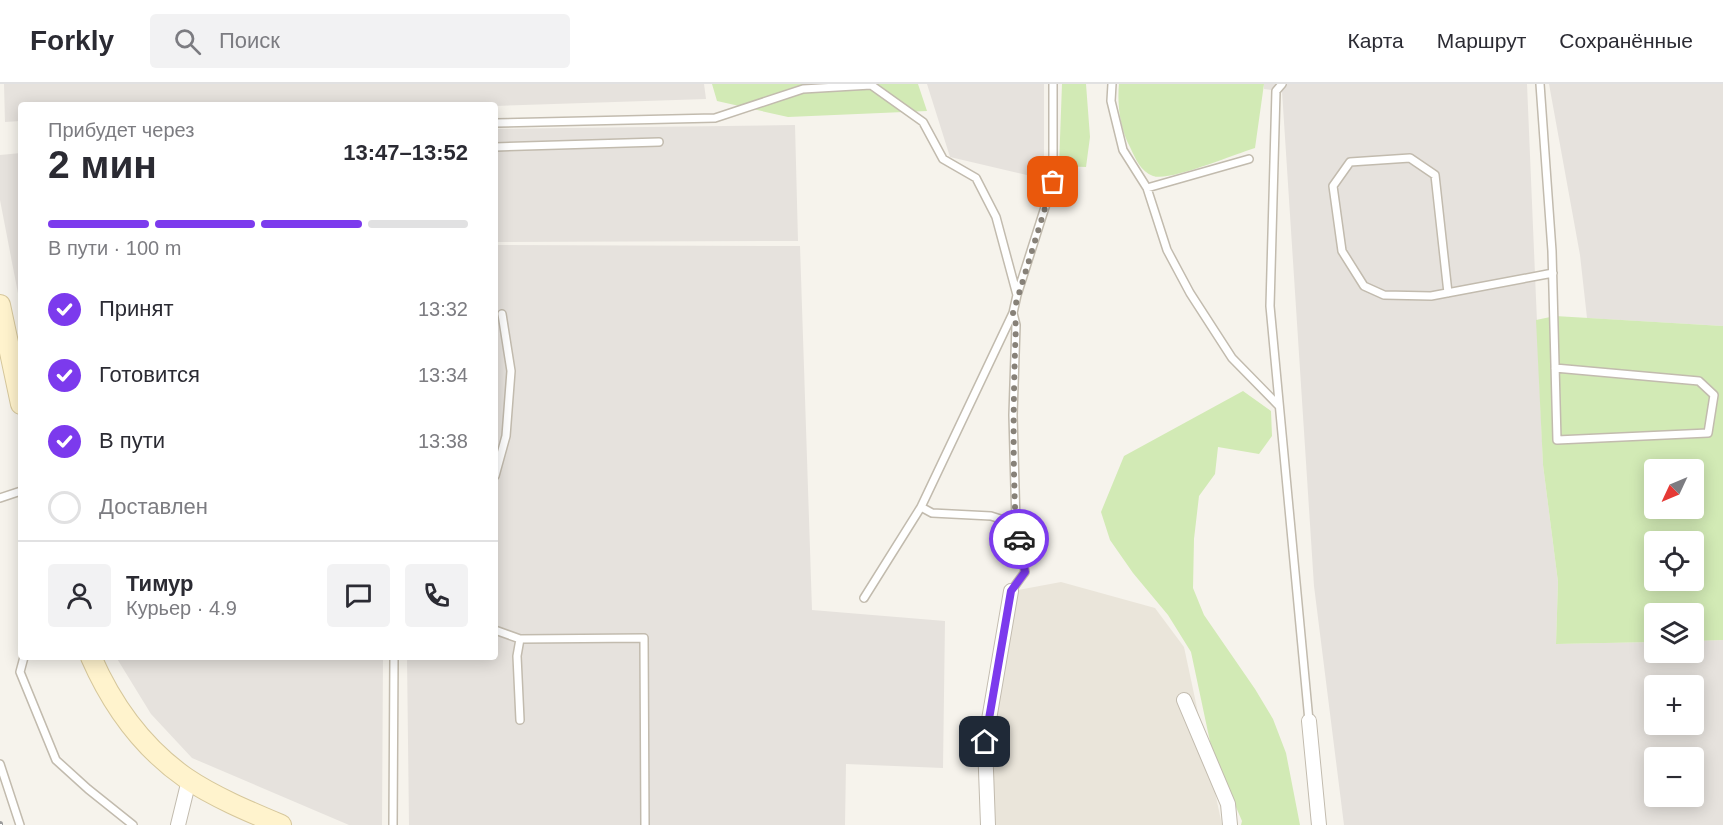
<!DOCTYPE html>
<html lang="ru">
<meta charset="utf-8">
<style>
:root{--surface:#fff;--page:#f2f2f3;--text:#2b2b33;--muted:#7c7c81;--line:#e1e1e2;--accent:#7c3aed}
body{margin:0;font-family:Arial,sans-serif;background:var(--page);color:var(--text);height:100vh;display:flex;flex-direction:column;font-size:22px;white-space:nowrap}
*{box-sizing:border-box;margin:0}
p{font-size:20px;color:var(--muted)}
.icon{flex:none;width:33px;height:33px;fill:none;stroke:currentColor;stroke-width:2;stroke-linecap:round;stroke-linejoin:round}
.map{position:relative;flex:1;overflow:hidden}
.panel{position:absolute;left:18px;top:18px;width:480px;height:558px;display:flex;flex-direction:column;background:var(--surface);border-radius:6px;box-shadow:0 3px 15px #0003}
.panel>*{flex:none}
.needle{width:39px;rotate:226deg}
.buttons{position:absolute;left:1644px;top:375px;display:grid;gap:12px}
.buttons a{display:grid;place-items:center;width:60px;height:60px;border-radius:6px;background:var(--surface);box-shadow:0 3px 15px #0003;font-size:30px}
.pin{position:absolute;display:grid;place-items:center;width:51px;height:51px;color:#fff;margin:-26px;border-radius:12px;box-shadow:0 3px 9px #0006}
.courier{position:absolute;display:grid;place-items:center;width:60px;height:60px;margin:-30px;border:4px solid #7c3aed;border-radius:50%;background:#fff;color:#222;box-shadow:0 2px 8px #0007}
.head em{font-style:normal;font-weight:600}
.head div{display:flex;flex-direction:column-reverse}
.head{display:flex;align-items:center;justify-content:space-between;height:102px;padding:0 30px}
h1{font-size:39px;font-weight:600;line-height:45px}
.bar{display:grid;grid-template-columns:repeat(4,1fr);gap:9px 6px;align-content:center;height:72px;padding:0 30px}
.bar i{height:8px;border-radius:4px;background:var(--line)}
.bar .on{background:var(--accent)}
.bar p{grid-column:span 4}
.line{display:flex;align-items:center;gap:15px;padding:0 30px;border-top:2px solid var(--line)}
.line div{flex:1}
.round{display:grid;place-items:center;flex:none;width:63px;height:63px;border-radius:6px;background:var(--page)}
ol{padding:0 30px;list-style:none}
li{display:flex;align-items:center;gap:18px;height:66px}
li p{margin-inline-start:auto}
li .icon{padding:6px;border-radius:50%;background:var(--accent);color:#fff;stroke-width:4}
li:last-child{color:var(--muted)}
li i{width:33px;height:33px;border:3px solid var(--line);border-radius:50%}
header{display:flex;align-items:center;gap:36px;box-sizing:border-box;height:84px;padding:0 30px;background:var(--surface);border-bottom:2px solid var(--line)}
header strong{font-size:28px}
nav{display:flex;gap:33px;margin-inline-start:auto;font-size:21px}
.search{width:420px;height:54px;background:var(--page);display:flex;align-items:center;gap:15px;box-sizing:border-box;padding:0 21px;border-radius:6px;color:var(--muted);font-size:22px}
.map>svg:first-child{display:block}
.residential{fill:#eae5da}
.industrial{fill:#e6e2dd;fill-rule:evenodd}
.green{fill:#d2eab5;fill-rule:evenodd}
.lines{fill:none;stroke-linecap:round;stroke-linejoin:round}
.service-casing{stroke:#c2bbae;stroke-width:10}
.minor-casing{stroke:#c2bbae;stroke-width:16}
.secondary-casing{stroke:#d6c79b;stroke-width:22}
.service{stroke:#fff;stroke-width:7}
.minor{stroke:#fff;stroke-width:14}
.secondary{stroke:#fff3cd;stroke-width:20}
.rail-casing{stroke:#9a9a9a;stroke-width:6}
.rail{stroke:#fff;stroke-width:4;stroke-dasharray:11;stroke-linecap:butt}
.done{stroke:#878178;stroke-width:6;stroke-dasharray:0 10.8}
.route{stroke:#7c3aed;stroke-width:8}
</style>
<header>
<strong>Forkly</strong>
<div class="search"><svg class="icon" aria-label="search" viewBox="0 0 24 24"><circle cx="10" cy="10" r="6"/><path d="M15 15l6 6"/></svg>Поиск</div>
<nav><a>Карта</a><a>Маршрут</a><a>Сохранённые</a></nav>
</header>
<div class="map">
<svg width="1723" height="741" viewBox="0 0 1723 741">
<rect width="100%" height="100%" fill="#f6f3ec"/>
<path class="residential" d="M1061,498L1155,524L1184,563L1222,741H991L989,669L1018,506Z"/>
<path class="industrial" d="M4,0H704L706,15L495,22L21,21V37L5,38Z
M927,0H1044V95L950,73Z
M1264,0H1527L1543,381L1558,498L1556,560L1654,558V568H1694V557L1723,556V741H1344L1314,502L1282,7L1264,5ZM1654,602H1694V640H1654ZM1654,674H1694V712H1654Z
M1549,0H1723V242L1587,234L1580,171Z
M795,41L798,157L495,158V45Z
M21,69V225L0,116V71Z
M495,161L800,162L812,526L945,537L943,684L846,680L845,741H409L407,573H495Z
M116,573H383L382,741H349L192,674L151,630Z"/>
<path class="green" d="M712,0H918L927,27L788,33L717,17Z
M1062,0H1086L1090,53L1086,83L1059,82Z
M1119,0H1264L1255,64C1235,70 1169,98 1153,92C1141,88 1135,74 1130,63C1120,45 1117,20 1119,0Z
M1555,232L1723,242V556L1694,557V530H1654V558L1556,560L1558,498L1543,381L1536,236ZM1654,386H1694V424H1654ZM1654,458H1694V496H1654Z
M1243,307L1271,327L1272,352L1259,370L1218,363L1215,390L1199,412L1194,455L1193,504L1204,531L1255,605L1273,635L1286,669L1300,741H1241L1242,737L1212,667L1191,568L1168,531L1133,489L1110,456L1101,428L1124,372Z"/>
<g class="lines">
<defs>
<path id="service" d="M1112,0L1111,17L1123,66L1147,104L1249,75
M1282,0L1276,7L1270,222L1309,637
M1540,0L1552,167L1557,356L1708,349L1714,311L1699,297L1555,284
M495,39L715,34L803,5L871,1L923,38L943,75L976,94L996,133L1017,211L1013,229L1016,241L1013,331L1016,440L1025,488L1011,507
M495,63L659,58
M1147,104L1167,166L1190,209L1232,274L1279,322
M1448,209L1435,91L1410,74L1350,78L1333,102L1342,167L1364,202L1384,211L1431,212L1553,189
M1017,211L1053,98V0
M495,392L506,352L511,287L502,230
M0,414L21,407
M921,423L932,429L991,432L1016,440
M864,514L921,423L1013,229
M495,546L520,555L644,554L645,741
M520,555L517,572L520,636
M24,573L20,588L56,676L88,705L133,741
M0,680L20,741
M393,741L394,573"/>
<path id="minor" d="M1184,616L1228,720L1230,741
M1309,637L1319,741
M178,741L189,696
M988,741L985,659L1011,507"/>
<path id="secondary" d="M0,221L21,320
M91,573C112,621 143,664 186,694C214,713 250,728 281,741"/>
</defs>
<use href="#service" class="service-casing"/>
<use href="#minor" class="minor-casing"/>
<use href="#secondary" class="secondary-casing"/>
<use href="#service" class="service"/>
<use href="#minor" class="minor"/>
<use href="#secondary" class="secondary"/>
<defs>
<path id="rail" d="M0,740V741"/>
</defs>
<use href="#rail" class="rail-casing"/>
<use href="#rail" class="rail"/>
</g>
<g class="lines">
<path class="done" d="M1019,455C1014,433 1015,412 1014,390C1013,340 1014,291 1016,241L1013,229L1053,98"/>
<path class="route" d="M985,658L1011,507L1025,488L1019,455"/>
</g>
</svg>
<div class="buttons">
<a><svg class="needle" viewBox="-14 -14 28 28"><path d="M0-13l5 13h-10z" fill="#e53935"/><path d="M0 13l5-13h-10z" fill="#7c7c81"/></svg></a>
<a><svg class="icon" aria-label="locate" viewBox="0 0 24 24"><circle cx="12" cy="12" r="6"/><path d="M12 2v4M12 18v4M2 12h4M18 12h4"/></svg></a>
<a><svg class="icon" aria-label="layers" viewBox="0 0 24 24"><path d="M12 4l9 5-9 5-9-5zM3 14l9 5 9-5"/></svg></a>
<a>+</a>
<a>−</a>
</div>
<div class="pin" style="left:1053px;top:98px;background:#ea580c"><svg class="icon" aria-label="bag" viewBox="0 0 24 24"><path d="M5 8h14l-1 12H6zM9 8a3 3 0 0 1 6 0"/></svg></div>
<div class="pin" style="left:985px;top:658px;background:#1f2937"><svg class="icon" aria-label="home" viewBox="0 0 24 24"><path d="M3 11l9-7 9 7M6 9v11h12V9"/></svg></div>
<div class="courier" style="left:1019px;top:455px"><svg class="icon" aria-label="car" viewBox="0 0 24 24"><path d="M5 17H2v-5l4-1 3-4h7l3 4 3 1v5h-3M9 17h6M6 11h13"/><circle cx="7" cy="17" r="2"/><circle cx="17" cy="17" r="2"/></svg></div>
<section class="panel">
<div class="head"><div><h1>2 мин</h1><p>Прибудет через</p></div><em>13:47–13:52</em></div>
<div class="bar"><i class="on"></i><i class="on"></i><i class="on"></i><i></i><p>В пути · 100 m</p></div>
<ol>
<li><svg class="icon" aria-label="check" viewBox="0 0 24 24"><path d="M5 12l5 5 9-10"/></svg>Принят<p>13:32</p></li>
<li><svg class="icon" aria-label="check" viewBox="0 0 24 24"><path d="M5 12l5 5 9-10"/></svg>Готовится<p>13:34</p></li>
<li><svg class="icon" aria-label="check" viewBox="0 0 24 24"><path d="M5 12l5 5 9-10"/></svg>В пути<p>13:38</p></li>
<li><i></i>Доставлен</li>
</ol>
<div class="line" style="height:108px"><a class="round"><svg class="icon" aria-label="person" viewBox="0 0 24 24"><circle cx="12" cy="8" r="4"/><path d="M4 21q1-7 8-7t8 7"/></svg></a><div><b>Тимур</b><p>Курьер · 4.9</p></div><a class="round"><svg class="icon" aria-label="chat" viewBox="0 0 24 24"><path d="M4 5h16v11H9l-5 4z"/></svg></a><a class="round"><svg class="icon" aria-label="phone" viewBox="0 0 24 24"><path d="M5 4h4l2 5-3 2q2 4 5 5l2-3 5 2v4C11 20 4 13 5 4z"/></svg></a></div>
</section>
</div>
